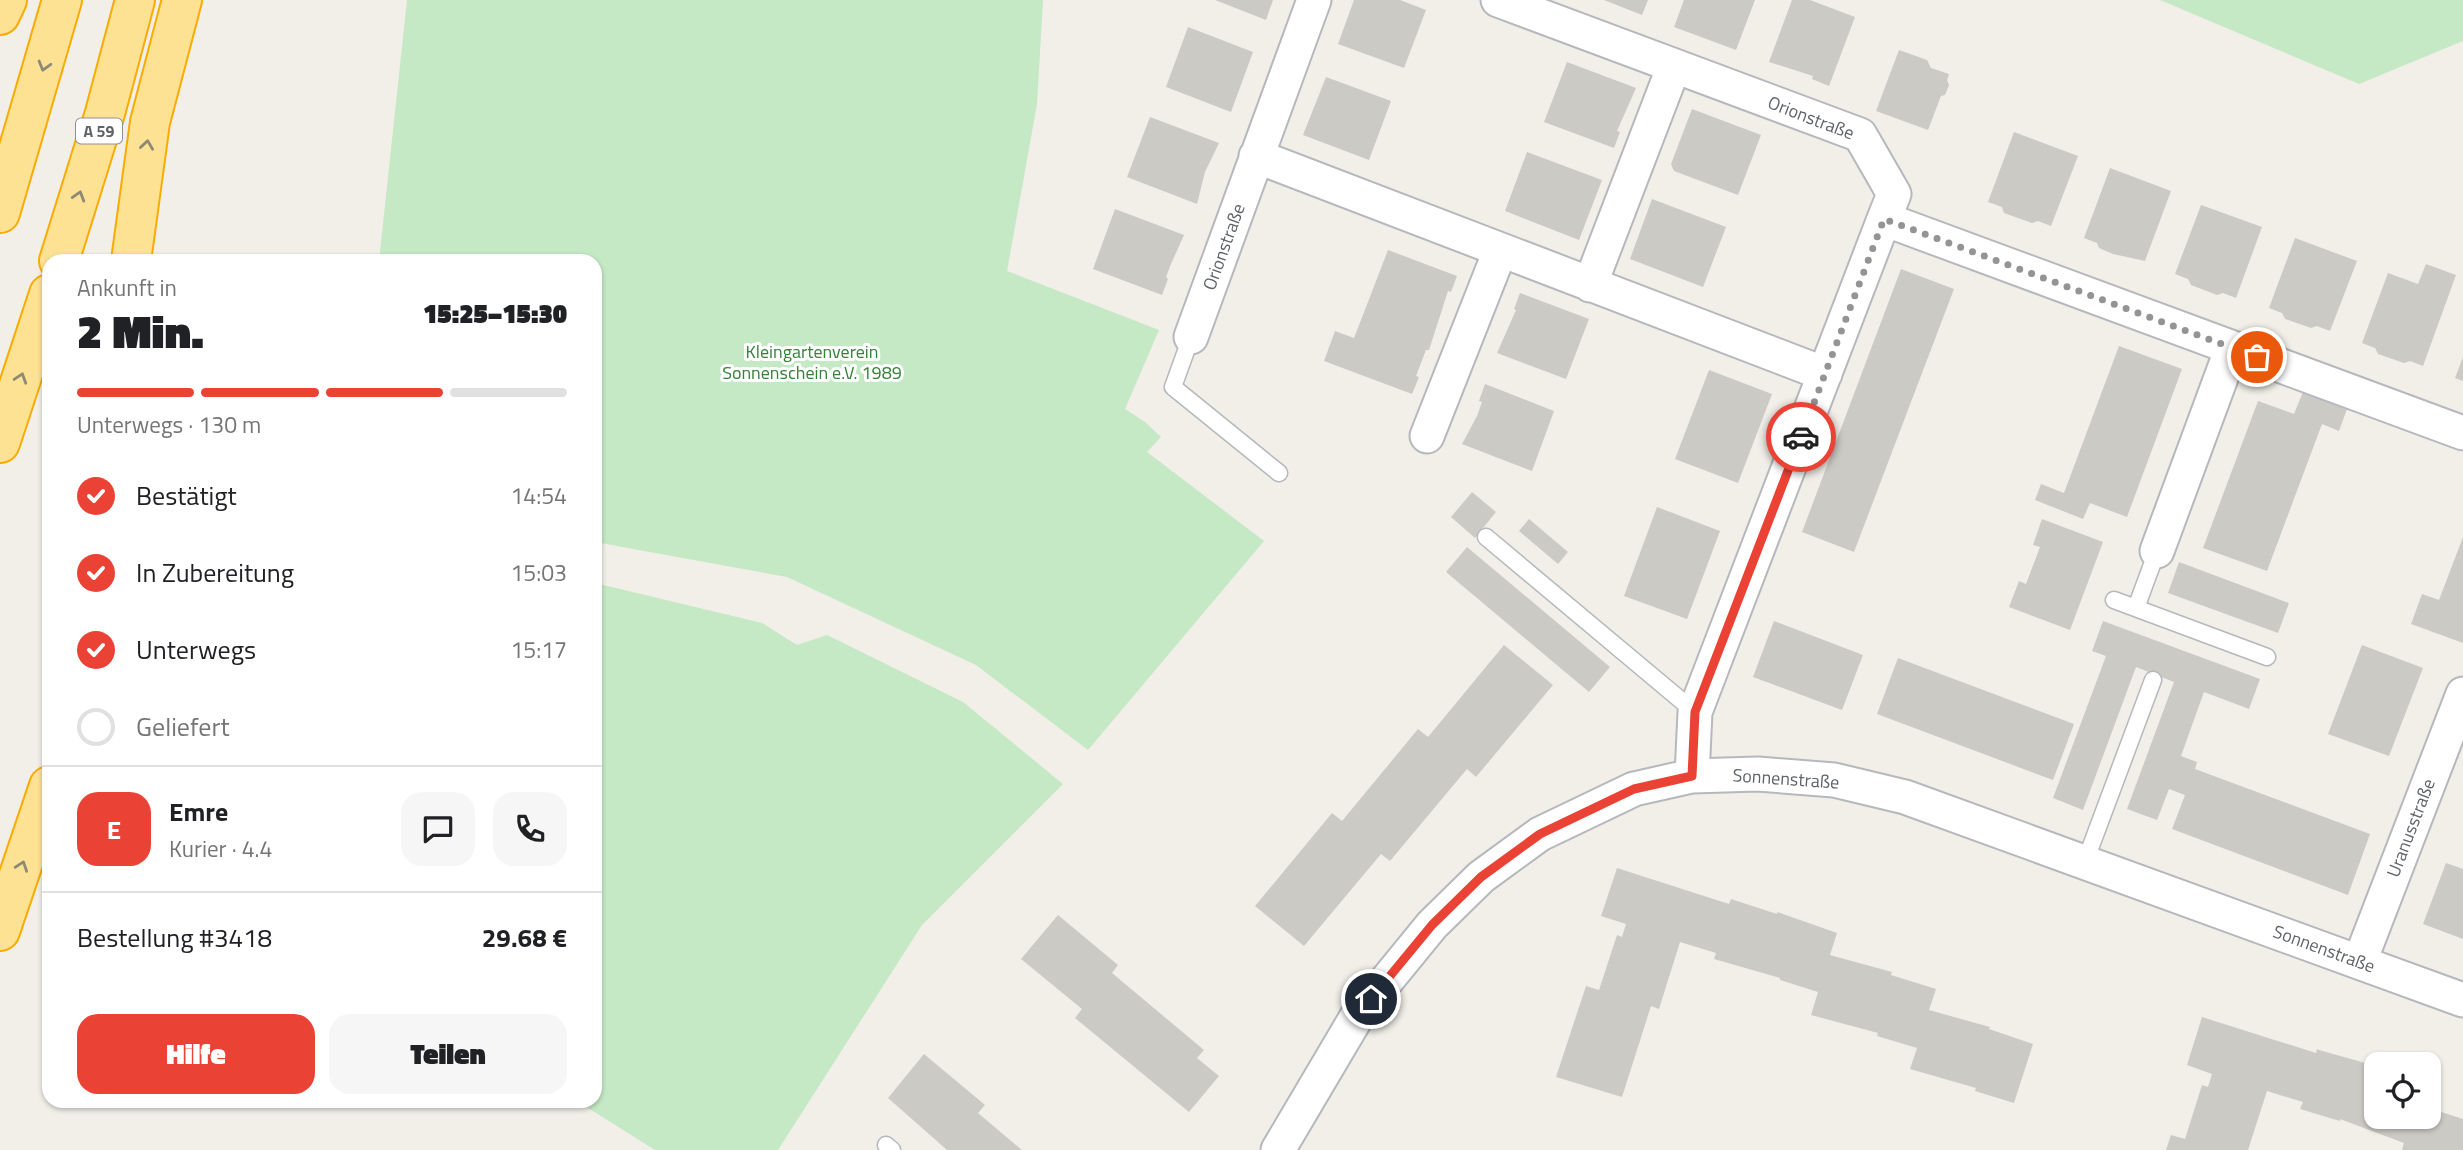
<!DOCTYPE html>
<html lang="de">
<meta charset="utf-8">
<style>
:root{--surface:#fff;--page:#f6f6f6;--text:#202124;--muted:#757577;--line:#e0e0e0;--accent:#ea4335}
body{margin:0;font-family:"Titillium Web",sans-serif;background:var(--page);color:var(--text);height:100vh;display:flex;flex-direction:column;font-size:26px;white-space:nowrap}
*{box-sizing:border-box;margin:0}
p{font-size:23px;color:var(--muted)}
.icon{flex:none;width:38px;height:38px;fill:none;stroke:currentColor;stroke-width:2;stroke-linecap:round;stroke-linejoin:round}
.map{position:relative;flex:1;overflow:hidden}
.drawer{position:absolute;left:42px;top:254px;width:560px;height:854px;display:flex;flex-direction:column;background:var(--surface);border-radius:21px;box-shadow:0 2px 5px #0004}
.drawer>*{flex:none}
.tools{position:absolute;left:2364px;top:1052px;display:grid;gap:14px}
.tools a{display:grid;place-items:center;width:77px;height:77px;border-radius:14px;background:var(--surface);box-shadow:0 2px 5px #0004;font-size:35px}
.pin{position:absolute;display:grid;place-items:center;width:60px;height:60px;color:#fff;margin:-30px;border:4px solid #fff;border-radius:50%;box-shadow:0 2px 7px #0007}
.courier{position:absolute;display:grid;place-items:center;width:70px;height:70px;margin:-35px;border:5px solid #ea4335;border-radius:50%;background:#fff;color:#222;box-shadow:0 2px 9px #0007}
.head em{font-style:normal;font-weight:800}
.head div{display:flex;flex-direction:column-reverse}
.head{display:flex;align-items:center;justify-content:space-between;height:119px;padding:0 35px}
h1{font-size:46px;font-weight:800;line-height:52px}
.bar{display:grid;grid-template-columns:repeat(4,1fr);gap:10px 7px;align-content:center;height:84px;padding:0 35px}
.bar i{height:9px;border-radius:5px;background:var(--line)}
.bar .active{background:var(--accent)}
.bar p{grid-column:span 4}
.line{display:flex;align-items:center;gap:18px;padding:0 35px;border-top:2px solid var(--line)}
.line div{flex:1}
.round{display:grid;place-items:center;flex:none;width:74px;height:74px;border-radius:21px;background:var(--page)}
ol{padding:0 35px;list-style:none}
li{display:flex;align-items:center;gap:21px;height:77px}
li p{margin-inline-start:auto}
li .icon{padding:7px;border-radius:50%;background:var(--accent);color:#fff;stroke-width:4}
li:last-child{color:var(--muted)}
li i{width:38px;height:38px;border:4px solid var(--line);border-radius:50%}
.button{display:flex;gap:14px;margin-top:auto;padding:14px 35px}
.button a{flex:1;height:80px;border-radius:21px;background:var(--accent);color:#fff;font-size:28px;font-weight:800;line-height:80px;text-align:center}
.button a+a{background:var(--page);color:var(--text)}
.map>svg:first-child{display:block}
.green{fill:#c5e8c5}
.building{fill:#cccac5}
.lines{fill:none;stroke-linecap:round;stroke-linejoin:round}
.service-casing{stroke:#b5b8bc;stroke-width:19}
.minor-casing{stroke:#b5b8bc;stroke-width:37}
.motorway-casing{stroke:#f9ab00;stroke-width:42}
.service{stroke:#fff;stroke-width:16}
.minor{stroke:#fff;stroke-width:33}
.motorway{stroke:#fde293;stroke-width:38}
.oneway{stroke:#8e8975}
.done{stroke:#929495;stroke-width:7;stroke-dasharray:0 12.6}
.route{stroke:#ea4335;stroke-width:9}
.labels{text-anchor:middle;stroke-width:6;stroke-linejoin:round;paint-order:stroke}
.shield{fill:#fff;stroke:#8f9295;stroke-width:2}
.shield-label{font-size:16px;font-weight:bold;fill:#5f6368}
.street-label{font-size:18px;fill:#5f6368;stroke:#fff}
.park-label{font-size:18px;fill:#348238;stroke:#fff}
</style>
<div class="map">
<svg width="2463" height="1150" viewBox="0 0 2463 1150">
<rect width="100%" height="100%" fill="#f1efe8"/>
<path class="green" d="M407,0H1043L1037,104L1007,271L1159,330L1125,409L1145,422L1161,437L1147,452L1264,541L1088,750L976,665L787,577L595,542V261H379Z
M2160,0H2463V41L2359,84Z
M595,583L762,623L797,645L827,635L963,702L1063,784L922,925L778,1150H655L577,1101H595Z"/>
<path class="building" d="M1215,0H1273L1266,20Z
M1354,0H1400L1426,10L1404,68L1338,44Z
M1604,0H1648L1642,15Z
M1684,0H1755L1736,50L1674,27Z
M1792,0H1810L1855,17L1829,86L1812,79L1813,76L1769,62Z
M1188,27L1253,52L1231,112L1166,87Z
M1899,50L1927,60L1931,68L1949,74L1947,80L1949,85L1945,95L1941,96L1928,130L1876,111Z
M1567,62L1636,88L1617,131L1620,132L1614,148L1544,122Z
M1326,77L1391,101L1369,160L1303,135Z
M1692,109L1761,135L1738,195L1674,171L1671,164Z
M1150,117L1219,143L1205,172L1197,204L1127,177Z
M2014,132L2078,156L2051,226L2038,221L2032,223L2004,213L2002,207L1988,202Z
M1527,152L1602,180L1579,240L1505,211Z
M2110,168L2171,191L2145,261L2113,254L2099,248L2097,243L2084,238Z
M1652,199L1726,227L1703,287L1630,259Z
M2201,205L2262,227L2236,298L2223,293L2217,295L2191,285L2188,279L2175,274Z
M1115,209L1184,235L1171,264L1166,277L1168,279L1162,295L1093,269Z
M2295,238L2357,261L2330,331L2317,326L2311,328L2285,319L2282,313L2269,308Z
M1388,250L1457,276L1451,292L1448,291L1429,350H1426L1416,376L1419,377L1412,394L1324,361L1335,331L1354,338Z
M2426,264L2456,275L2423,366L2410,361L2404,363L2378,354L2375,348L2362,343L2388,273L2418,284Z
M1901,269L1954,289L1854,552L1802,532Z
M1520,293L1589,319L1566,379L1497,353L1516,310L1514,309Z
M2119,346L2182,369L2127,517L2090,503L2083,519L2035,500L2041,484L2064,493Z
M2463,357V381L2455,378Z
M1709,370L1772,394L1738,483L1675,459Z
M1485,384L1554,411L1532,471L1462,444L1477,416L1482,402L1479,401Z
M2303,392L2347,409L2339,431L2322,424L2267,571L2203,548L2258,401L2294,414Z
M1472,492L1496,512L1475,538L1451,517Z
M1657,507L1720,531L1687,619L1624,596Z
M1529,519L1568,552L1558,564L1519,531Z
M2042,519L2103,542L2070,630L2009,607L2019,581L2026,584L2040,547L2033,545Z
M2463,537V643L2411,624L2422,594L2439,600Z
M1467,547L1610,667L1589,692L1446,572Z
M2179,562L2289,603L2278,633L2168,593Z
M1774,621L1863,655L1842,710L1753,677Z
M2103,621L2260,679L2249,709L2204,692L2181,756L2197,762L2195,769L2370,834L2348,895L2172,829L2185,795L2169,789L2157,820L2127,809L2174,682L2136,667L2083,810L2053,798L2106,656L2092,651Z
M1504,645L1553,685L1476,777L1467,769L1390,861L1381,854L1304,946L1255,906L1332,813L1342,821L1418,729L1428,737Z
M2362,645L2423,668L2389,756L2328,734Z
M1898,658L2074,724L2053,780L1877,714Z
M2446,863L2463,869V939L2423,924Z
M1617,868L1729,904L1731,899L1777,914V912L1837,933L1830,955L1892,972L1891,975L1936,989L1929,1010L1990,1027L1989,1029L2033,1044L2014,1103L1975,1091L1976,1088L1910,1069L1917,1048L1877,1036L1878,1033L1811,1015L1818,992L1780,980V978L1714,959L1716,953L1680,942L1659,1009L1651,1006L1622,1097L1556,1077L1586,986L1599,990L1617,935L1622,937L1626,924L1601,916Z
M1058,915L1118,965L1112,973L1204,1050L1197,1058L1219,1076L1189,1112L1075,1018L1082,1009L1021,959Z
M2202,1017L2316,1053L2317,1049L2319,1050L2376,1066V1116H2429V1108L2463,1119V1150H2402L2404,1143L2340,1119V1121L2300,1109L2303,1102L2267,1091L2248,1150H2166L2171,1135L2185,1139L2202,1085L2208,1087L2212,1074L2187,1065Z
M924,1054L985,1105L978,1113L1022,1150H947L888,1098Z"/>
<g class="lines">
<defs>
<path id="service" d="M1191,337L1173,387L1279,473
M1486,537L1695,712
M2114,600L2267,657
M2136,608L2157,551
M2085,862L2153,680
M886,1145L892,1150"/>
<path id="minor" d="M1498,0L1860,135L1894,194L1884,219
M1256,156L1825,374
M1590,285L1674,66
M1191,337L1314,0
M1427,436L1500,251
M2157,551L2232,348
M1692,776L1695,712L1884,219L2463,433
M2360,961L2463,694
M1278,1150L1356,1018L1432,925L1481,877L1540,834L1634,789L1692,776L1758,774L1834,780L1905,797L2463,1000"/>
<path id="motorway" d="M0,15L7,0
M0,213L62,0
M59,261L105,113L135,0
M131,261L150,122L182,0
M0,443L49,294
M0,931L49,786"/>
</defs>
<use href="#service" class="service-casing"/>
<use href="#minor" class="minor-casing"/>
<use href="#motorway" class="motorway-casing"/>
<use href="#service" class="service"/>
<use href="#minor" class="minor"/>
<use href="#motorway" class="motorway"/>
</g>
<defs><path id="oneway-chevron" d="M-2-3.5L2.5 0L-2 3.5" fill="none" stroke-width="1.6" stroke-linecap="round" stroke-linejoin="round" transform="scale(1.75)"/></defs>
<g class="oneway">
<use href="#oneway-chevron" transform="translate(44 66) rotate(106)"/>
<use href="#oneway-chevron" transform="translate(147 145) rotate(-82)"/>
<use href="#oneway-chevron" transform="translate(79 196) rotate(-73)"/>
<use href="#oneway-chevron" transform="translate(21 378) rotate(-72)"/>
<use href="#oneway-chevron" transform="translate(22 866) rotate(-71)"/>
</g>
<g class="lines">
<path class="done" d="M1801,437L1884,219L2257,357"/>
<path class="route" d="M1371,999L1432,925L1481,877L1540,834L1634,789L1692,776L1695,712L1801,437"/>
</g>
<g class="labels">
<rect class="shield" x="76" y="118.5" width="46" height="25" rx="5"/>
<g class="shield-label">
<text x="99" y="137">A 59</text>
</g>
<g class="street-label">
<text transform="translate(1811 118) rotate(21)" y="6">Orionstraße</text>
<text transform="translate(1224 247) rotate(-70)" y="6">Orionstraße</text>
<text transform="translate(1786 779) rotate(4)" y="6">Sonnenstraße</text>
<text transform="translate(2411 828) rotate(-69)" y="6">Uranusstraße</text>
<text transform="translate(2324 949) rotate(20)" y="6">Sonnenstraße</text>
</g>
<g class="park-label">
<text x="812" y="358">Kleingartenverein<tspan x="812" dy="21">Sonnenschein e.V. 1989</tspan></text>
</g>
</g>
</svg>
<div class="tools">
<a><svg class="icon" aria-label="locate" viewBox="0 0 24 24"><circle cx="12" cy="12" r="6"/><path d="M12 2v4M12 18v4M2 12h4M18 12h4"/></svg></a>
</div>
<div class="pin" style="left:2257px;top:357px;background:#ea580c"><svg class="icon" aria-label="bag" viewBox="0 0 24 24"><path d="M5 8h14l-1 12H6zM9 8a3 3 0 0 1 6 0"/></svg></div>
<div class="pin" style="left:1371px;top:999px;background:#1f2937"><svg class="icon" aria-label="home" viewBox="0 0 24 24"><path d="M3 11l9-7 9 7M6 9v11h12V9"/></svg></div>
<div class="courier" style="left:1801px;top:437px"><svg class="icon" aria-label="car" viewBox="0 0 24 24"><path d="M5 17H2v-5l4-1 3-4h7l3 4 3 1v5h-3M9 17h6M6 11h13"/><circle cx="7" cy="17" r="2"/><circle cx="17" cy="17" r="2"/></svg></div>
<section class="drawer">
<div class="head"><div><h1>2 Min.</h1><p>Ankunft in</p></div><em>15:25–15:30</em></div>
<div class="bar"><i class="active"></i><i class="active"></i><i class="active"></i><i></i><p>Unterwegs · 130 m</p></div>
<ol>
<li><svg class="icon" aria-label="check" viewBox="0 0 24 24"><path d="M5 12l5 5 9-10"/></svg>Bestätigt<p>14:54</p></li>
<li><svg class="icon" aria-label="check" viewBox="0 0 24 24"><path d="M5 12l5 5 9-10"/></svg>In Zubereitung<p>15:03</p></li>
<li><svg class="icon" aria-label="check" viewBox="0 0 24 24"><path d="M5 12l5 5 9-10"/></svg>Unterwegs<p>15:17</p></li>
<li><i></i>Geliefert</li>
</ol>
<div class="line" style="height:126px"><b class="round" style="background:var(--accent);color:#fff">E</b><div><b>Emre</b><p>Kurier · 4.4</p></div><a class="round"><svg class="icon" aria-label="chat" viewBox="0 0 24 24"><path d="M4 5h16v11H9l-5 4z"/></svg></a><a class="round"><svg class="icon" aria-label="phone" viewBox="0 0 24 24"><path d="M5 4h4l2 5-3 2q2 4 5 5l2-3 5 2v4C11 20 4 13 5 4z"/></svg></a></div>
<div class="line" style="height:91px"><div>Bestellung #3418</div><b>29.68 €</b></div>
<div class="button"><a>Hilfe</a><a>Teilen</a></div>
</section>
</div>
